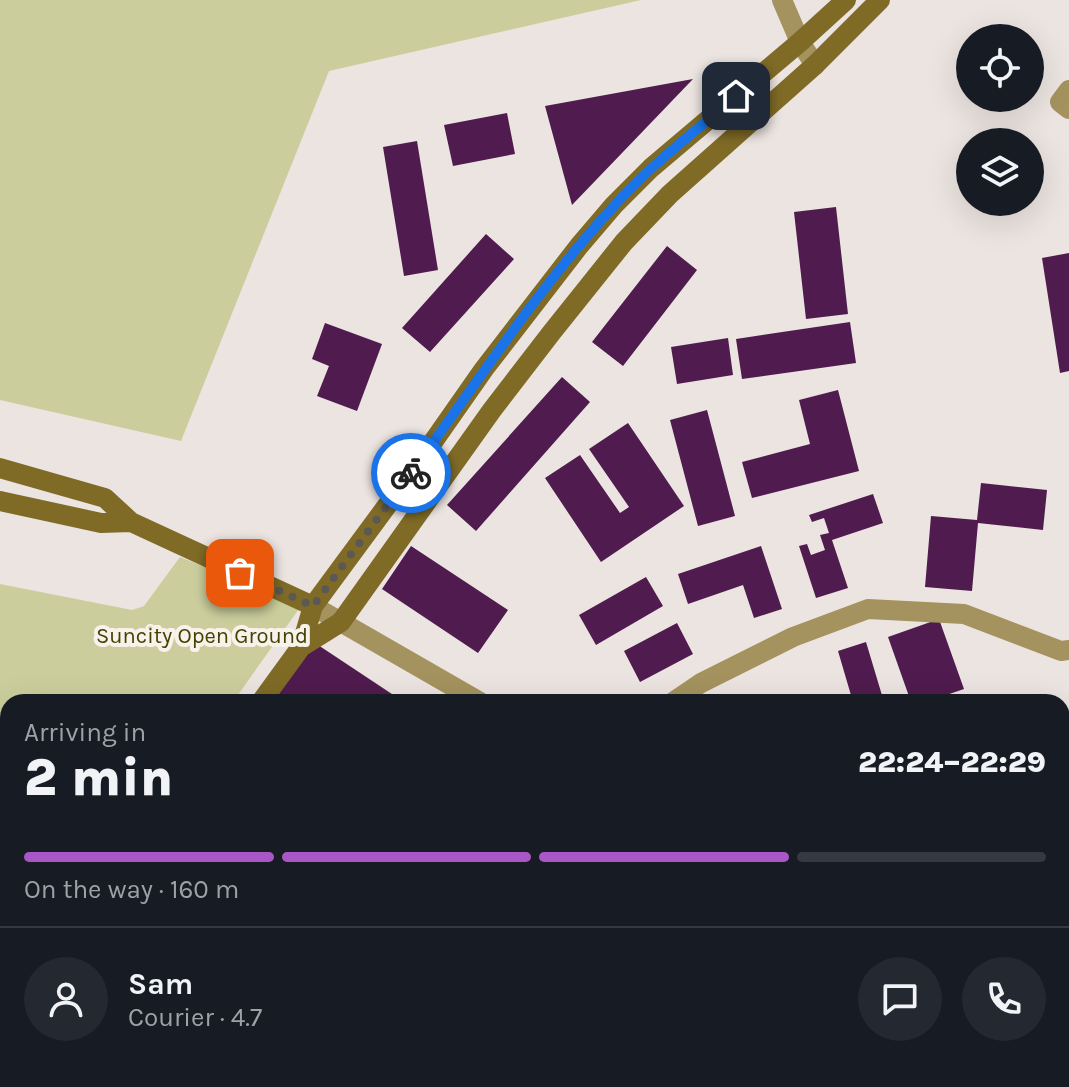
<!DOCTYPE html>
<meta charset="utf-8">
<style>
:root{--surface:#171b24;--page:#242831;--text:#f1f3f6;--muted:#9ea1a6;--line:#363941;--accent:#a957c7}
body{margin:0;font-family:Karla,sans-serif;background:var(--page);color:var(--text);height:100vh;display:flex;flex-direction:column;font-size:30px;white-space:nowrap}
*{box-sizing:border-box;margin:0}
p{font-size:26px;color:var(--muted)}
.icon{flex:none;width:44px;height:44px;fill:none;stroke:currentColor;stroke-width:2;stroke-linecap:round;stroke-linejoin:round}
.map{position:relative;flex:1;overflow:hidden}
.side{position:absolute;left:0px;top:694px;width:1070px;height:394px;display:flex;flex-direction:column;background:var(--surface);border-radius:24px 24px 0 0;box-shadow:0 8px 32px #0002}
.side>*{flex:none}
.controls{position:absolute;left:956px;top:24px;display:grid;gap:16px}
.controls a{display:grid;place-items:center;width:88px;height:88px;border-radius:50%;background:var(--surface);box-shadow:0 8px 32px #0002;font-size:40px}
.pin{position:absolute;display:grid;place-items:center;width:68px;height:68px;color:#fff;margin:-34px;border-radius:16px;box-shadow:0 4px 12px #0006}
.courier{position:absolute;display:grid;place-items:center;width:80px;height:80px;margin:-40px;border:6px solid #1a73e8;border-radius:50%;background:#fff;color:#222;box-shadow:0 2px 10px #0007}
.head em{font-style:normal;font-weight:800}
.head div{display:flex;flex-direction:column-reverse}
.head{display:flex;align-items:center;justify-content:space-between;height:136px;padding:0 24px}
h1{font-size:52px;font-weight:800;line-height:60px}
.bar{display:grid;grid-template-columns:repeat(4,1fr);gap:12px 8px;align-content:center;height:96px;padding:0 24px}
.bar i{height:10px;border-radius:6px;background:var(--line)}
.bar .on{background:var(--accent)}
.bar p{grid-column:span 4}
.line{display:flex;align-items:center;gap:20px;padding:0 24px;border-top:2px solid var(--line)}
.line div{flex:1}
.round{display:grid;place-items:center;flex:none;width:84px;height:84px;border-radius:42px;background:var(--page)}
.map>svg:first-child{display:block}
.green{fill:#cbce9c}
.building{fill:#501b4e}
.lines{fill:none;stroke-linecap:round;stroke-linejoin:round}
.street{stroke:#a4935e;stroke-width:20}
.secondary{stroke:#7f6b26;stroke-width:20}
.done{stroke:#5c5856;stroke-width:8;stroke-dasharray:0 14.4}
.route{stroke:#1a73e8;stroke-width:10}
.labels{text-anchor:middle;stroke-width:8;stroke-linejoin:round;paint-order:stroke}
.park-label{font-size:22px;fill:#424300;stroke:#f8f2ed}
</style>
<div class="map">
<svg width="1069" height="1087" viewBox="0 0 1069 1087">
<rect width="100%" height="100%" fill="#ebe4e0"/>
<path class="green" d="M0,0H641L329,71L181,441L0,400Z
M180,557L301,606L233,702H8V960L0,955V584L132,610L144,606Z"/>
<path class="building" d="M693,79L622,153L572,205L545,106Z
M507,113L515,154L453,166L444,125Z
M417,141L438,270L404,276L383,147Z
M836,207L848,314L806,319L794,212Z
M486,234L514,259L430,352L402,328Z
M667,246L697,270L623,366L592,342Z
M1069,253V371L1060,373L1042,258Z
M850,322L856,363L742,379L736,339Z
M325,323L382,344L357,411L317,396L329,366L312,359Z
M728,338L733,375L677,384L671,347Z
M562,377L590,402L476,531L447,505Z
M838,390L859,471L752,498L742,462L810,444L799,400Z
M707,410L735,516L698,526L670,420Z
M628,423L684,506L601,562L545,478L580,455L620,513L629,507L589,449Z
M981,483L1047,490L1043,530L978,523L972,591L925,587L931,516L977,520Z
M873,494L883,523L832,540L848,588L816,598L799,546L807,544L811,555L825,550L820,535L829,533L824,518L812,522L809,515Z
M411,546L508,610L478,653L382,589Z
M761,546L782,609L754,618L743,585L688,604L678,574Z
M646,577L663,606L596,645L579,615Z
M939,619L964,689L926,702H911L888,637Z
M677,623L693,654L640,682L624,651Z
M312,641L404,702H337L332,699L330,702H271Z
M866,642L884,702H853L838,651Z
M1069,861V899L1062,894V871Z
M1062,937L1069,943V1007L1062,1002Z
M363,1080H429L423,1087H370Z
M913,1080H960L950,1087H917Z"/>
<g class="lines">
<path class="street" d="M782,0L800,42L815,65
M1069,90L1060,102L1069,109
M313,606L480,702
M673,702L701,683L793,637L868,609L964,614L1061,651L1069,650
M870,1080L874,1087
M1056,1087L1069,1075"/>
<path class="secondary" d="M0,468L105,498L131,522L313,606
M0,501L101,523L131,522
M301,647L341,622L492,410L552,332L624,242L670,194L815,65L880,0
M261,702L301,647L313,606L414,469L484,369L579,246L614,205L651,168L800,42L846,0
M263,1080L272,1087"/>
</g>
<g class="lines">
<path class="done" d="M240,573L313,606L411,473"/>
<path class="route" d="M411,473C477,383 538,288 614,206C650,165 695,132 736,96"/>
</g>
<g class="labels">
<g class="park-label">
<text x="202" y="643">Suncity Open Ground</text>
</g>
</g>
</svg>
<div class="controls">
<a><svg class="icon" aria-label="locate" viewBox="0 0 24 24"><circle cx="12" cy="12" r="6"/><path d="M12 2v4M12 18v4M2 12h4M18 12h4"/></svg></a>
<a><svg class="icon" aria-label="layers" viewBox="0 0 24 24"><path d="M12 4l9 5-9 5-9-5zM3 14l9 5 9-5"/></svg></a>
</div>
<div class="pin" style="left:240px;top:573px;background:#ea580c"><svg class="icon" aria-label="bag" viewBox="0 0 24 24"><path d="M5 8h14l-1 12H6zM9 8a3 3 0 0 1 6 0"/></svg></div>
<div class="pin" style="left:736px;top:96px;background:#1f2937"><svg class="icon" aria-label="home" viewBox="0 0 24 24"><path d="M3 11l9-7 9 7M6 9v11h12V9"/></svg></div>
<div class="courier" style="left:411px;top:473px"><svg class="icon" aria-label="bike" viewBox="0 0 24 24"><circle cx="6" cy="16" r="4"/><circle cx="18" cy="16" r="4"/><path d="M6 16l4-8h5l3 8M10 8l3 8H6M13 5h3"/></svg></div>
<section class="side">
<div class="head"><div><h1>2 min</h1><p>Arriving in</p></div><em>22:24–22:29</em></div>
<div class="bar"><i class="on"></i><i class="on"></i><i class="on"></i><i></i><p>On the way · 160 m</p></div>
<div class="line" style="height:144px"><a class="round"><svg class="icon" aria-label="person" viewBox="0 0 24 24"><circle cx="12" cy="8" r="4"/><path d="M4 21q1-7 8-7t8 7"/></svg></a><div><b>Sam</b><p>Courier · 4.7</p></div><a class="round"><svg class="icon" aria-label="chat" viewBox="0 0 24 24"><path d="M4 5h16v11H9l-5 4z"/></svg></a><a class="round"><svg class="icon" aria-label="phone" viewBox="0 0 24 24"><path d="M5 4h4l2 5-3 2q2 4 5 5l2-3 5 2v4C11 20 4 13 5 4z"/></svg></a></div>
</section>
</div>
